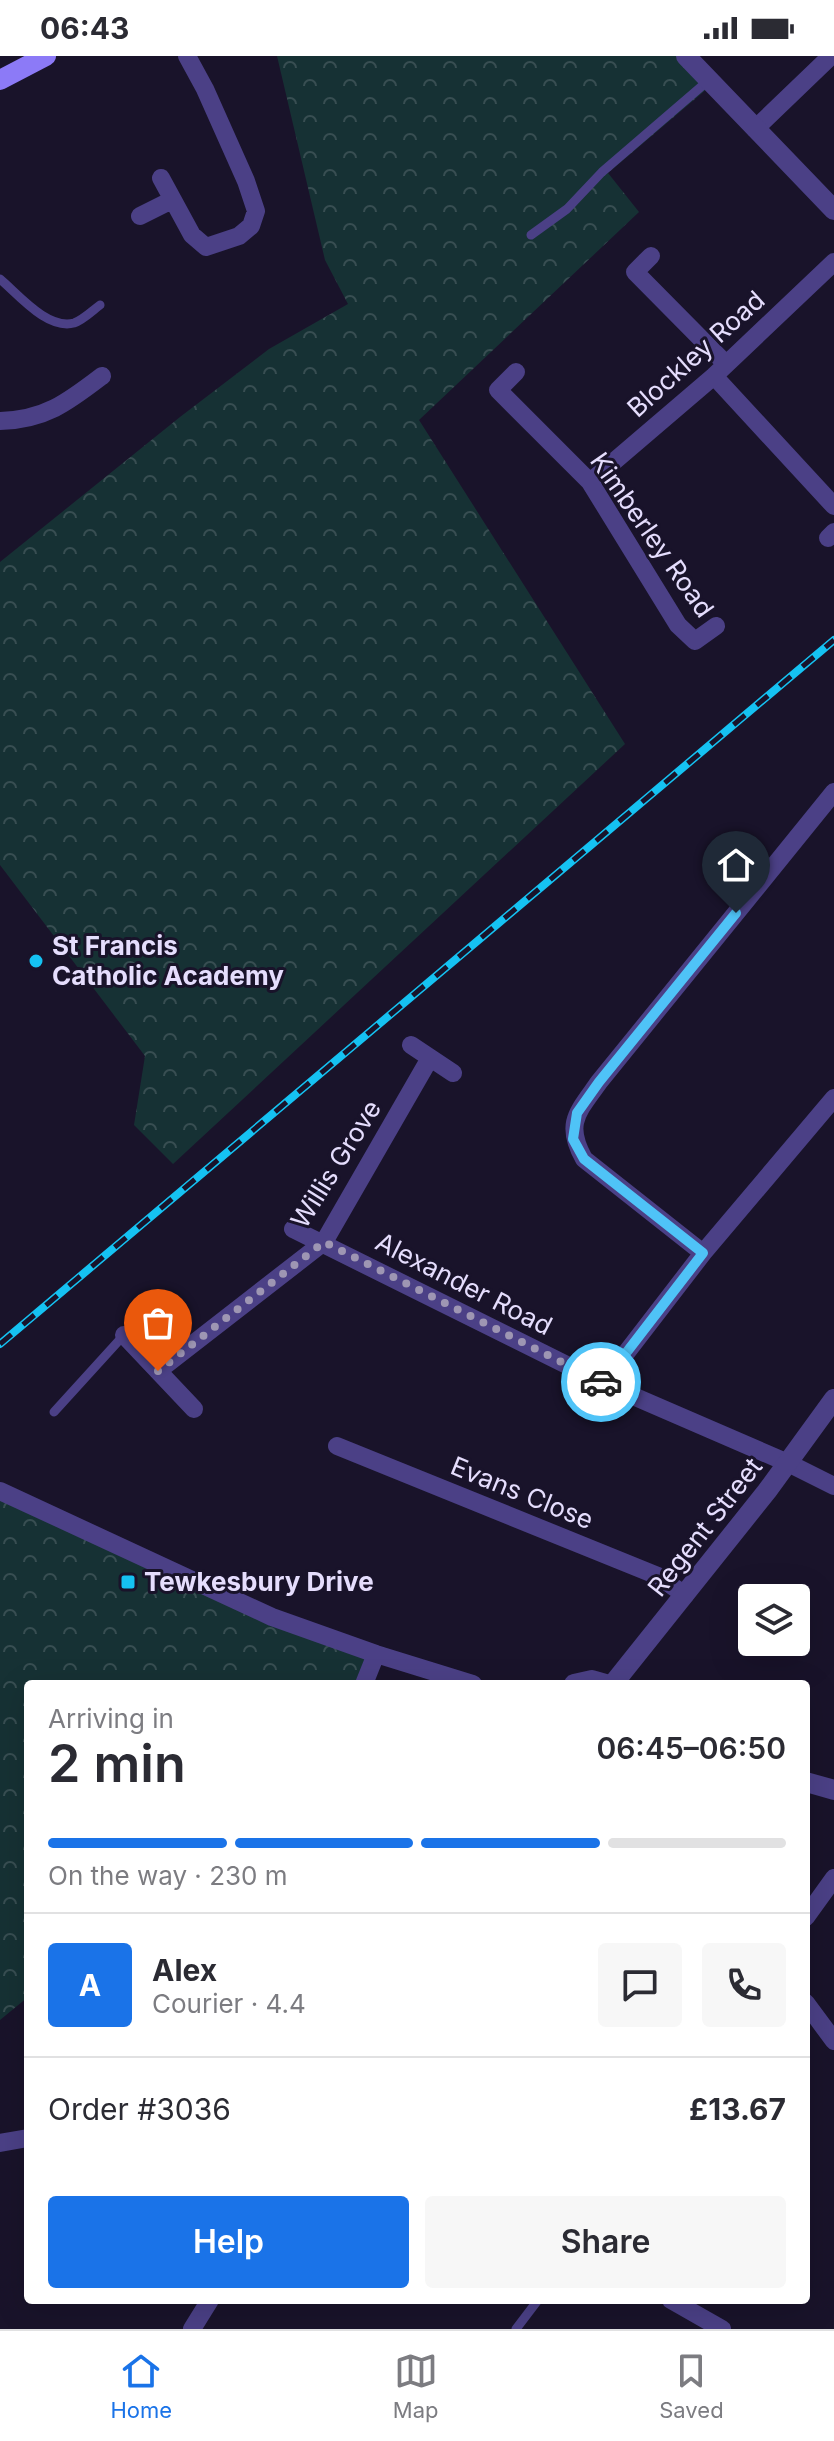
<!DOCTYPE html>
<meta charset="utf-8">
<style>
:root{--surface:#fff;--page:#f7f7f7;--text:#2b2b33;--muted:#7c7c81;--line:#e1e1e2;--accent:#1a73e8}
body{margin:0;font-family:Inter,sans-serif;background:var(--page);color:var(--text);height:100vh;display:flex;flex-direction:column;font-size:30px;white-space:nowrap}
*{box-sizing:border-box;margin:0}
p{font-size:26px;color:var(--muted)}
.icon{flex:none;width:44px;height:44px;fill:none;stroke:currentColor;stroke-width:2;stroke-linecap:round;stroke-linejoin:round}
.map{position:relative;flex:1;overflow:hidden}
.drawer{position:absolute;left:24px;top:1624px;width:786px;height:624px;display:flex;flex-direction:column;background:var(--surface);border-radius:8px;box-shadow:0 8px 32px #0002}
.drawer>*{flex:none}
.controls{position:absolute;left:738px;top:1528px;display:grid;gap:16px}
.controls a{display:grid;place-items:center;width:72px;height:72px;border-radius:8px;background:var(--surface);box-shadow:0 8px 32px #0002;font-size:40px}
.pin{position:absolute;display:grid;place-items:center;width:68px;height:68px;color:#fff;margin:-82px -34px;border-radius:50% 50% 50% 0;rotate:-45deg;box-shadow:0 0 8px #0007}
.pin .icon{rotate:45deg}
.courier{position:absolute;display:grid;place-items:center;width:80px;height:80px;margin:-40px;border:6px solid #4fc3f7;border-radius:50%;background:#fff;color:#222;box-shadow:0 2px 10px #0007}
.summary em{font-style:normal;font-weight:600}
.summary div{display:flex;flex-direction:column-reverse}
.summary{display:flex;align-items:center;justify-content:space-between;height:136px;padding:0 24px}
h1{font-size:52px;font-weight:600;line-height:60px}
.bar{display:grid;grid-template-columns:repeat(4,1fr);gap:12px 8px;align-content:center;height:96px;padding:0 24px}
.bar i{height:10px;border-radius:6px;background:var(--line)}
.bar .active{background:var(--accent)}
.bar p{grid-column:span 4}
.line{display:flex;align-items:center;gap:20px;padding:0 24px;border-top:2px solid var(--line)}
.line div{flex:1}
.round{display:grid;place-items:center;flex:none;width:84px;height:84px;border-radius:8px;background:var(--page)}
.button{display:flex;gap:16px;margin-top:auto;padding:16px 24px}
.button a{flex:1;height:92px;border-radius:8px;background:var(--accent);color:#fff;font-size:32px;font-weight:600;line-height:92px;text-align:center}
.button a+a{background:var(--page);color:var(--text)}
.status{display:flex;justify-content:space-between;align-items:center;height:56px;padding:0 40px;background:var(--surface);direction:ltr}
.status svg{height:22px;fill:currentColor}
.dock{display:flex;justify-content:space-around;align-items:center;height:112px;border-top:2px solid var(--line);background:var(--surface);font-size:22px;color:var(--muted)}
.dock a{display:grid;justify-items:center;gap:4px}
.dock .active{color:var(--accent)}
.map>svg:first-child{display:block}
.forest{fill:url(#forest-crowns)}
.lines{fill:none;stroke-linecap:round;stroke-linejoin:round}
.service{stroke:#4b4086;stroke-width:9}
.minor{stroke:#4b4086;stroke-width:18}
.tertiary{stroke:#4b4086;stroke-width:20}
.secondary{stroke:#8c7af7;stroke-width:20}
.rail-casing{stroke:#15c2f2;stroke-width:8}
.rail{stroke:#19132a;stroke-width:5;stroke-dasharray:15;stroke-linecap:butt}
.done{stroke:#9e96b3;stroke-width:8;stroke-dasharray:0 14.4}
.route{stroke:#4fc3f7;stroke-width:10}
.poi-dot{fill:#15c2f2;stroke:#19132a;stroke-width:3}
.labels{text-anchor:middle;stroke-width:6;stroke-linejoin:round;paint-order:stroke}
.street-label{font-size:26px;fill:#e5ddfd;stroke:#19132a}
.poi-label{font-size:26px;font-weight:bold;fill:#e5ddfd;stroke:#19132a;text-anchor:start}
</style>
<div class="status"><b>06:43</b><svg viewBox="0 0 49 12"><path d="M0 12V9h3v3zM5 12V6h3v6zM10 12V3h3v9zM15 12V0h3v12zM26 1h20v11H26zM47 4h2v5h-2z"/></svg></div>
<div class="map">
<svg width="834" height="2273" viewBox="0 0 834 2273">
<defs>
<pattern id="forest-crowns" width="20" height="18" patternUnits="userSpaceOnUse" patternTransform="scale(2)"><rect width="20" height="18" fill="#163134"/><path d="M2 6a3 3 0 1 1 6 0M12 15a3 3 0 1 1 6 0" fill="none" stroke="#384e52"/></pattern>
</defs>
<rect width="100%" height="100%" fill="#19132a"/>
<path class="forest" d="M277,0H680L708,32L608,117L639,156L419,364L625,688L173,1108L134,1069L145,1000L0,809V506L180,361L269,293L348,248L325,204Z
M0,1441L370,1601L359,1628H28V1941L0,1964Z"/>
<g class="lines">
<path class="service" d="M531,179L567,153L602,116L709,24
M0,223C18,238 47,274 74,267C83,264 92,255 100,249
M54,1356L124,1279
M516,2273L538,2244"/>
<path class="minor" d="M755,73L831,0
M161,122L192,179L206,191L239,180L251,170L256,155L246,125L205,33L187,0
M140,160L172,144
M651,200L635,216L726,308
M516,316L498,334L590,426L678,569L695,585L716,570
M714,320L834,450
M0,365C45,364 68,346 102,320
M590,426L714,320L834,206
M828,482L834,476
M411,989L453,1017
M293,1173L603,1327L788,1407L834,1430
M703,1197L584,1103C564,1067 578,1056 599,1026L834,736
M124,1279L194,1353
M158,1315L324,1186L430,1002
M603,1327L703,1197L834,1042
M337,1390L658,1520L685,1539
M0,1435L272,1561L376,1598L473,1628
M364,1628L376,1598
M806,1861L834,1822
M806,1947L834,1985
M0,2087L28,2082
M671,2244L722,2273
M192,2273L210,2244"/>
<path class="tertiary" d="M686,0L834,154
M574,1628L592,1624L606,1628
M613,1628L767,1435L834,1343
M806,1726L834,1734"/>
<path class="secondary" d="M0,24L46,0"/>
<defs>
<path id="rail" d="M0,1288L834,584"/>
</defs>
<use href="#rail" class="rail-casing"/>
<use href="#rail" class="rail"/>
</g>
<g class="lines">
<path class="done" d="M158,1315L324,1186L601,1326"/>
<path class="route" d="M601,1326L603,1327L703,1197L584,1103L573,1083L577,1057L599,1026L736,857"/>
</g>
<g class="poi-dot">
<circle cx="36" cy="905" r="8"/>
<rect x="120" y="1518" width="16" height="16" rx="4"/>
</g>
<g class="labels">
<g class="street-label">
<text transform="translate(696 298) rotate(-42)" y="9">Blockley Road</text>
<text transform="translate(652 479) rotate(55)" y="9">Kimberley Road</text>
<text transform="translate(336 1108) rotate(-58)" y="9">Willis Grove</text>
<text transform="translate(464 1228) rotate(27)" y="9">Alexander Road</text>
<text transform="translate(522 1437) rotate(22)" y="9">Evans Close</text>
<text transform="translate(705 1471) rotate(-52)" y="9">Regent Street</text>
</g>
<g class="poi-label">
<text x="52" y="899">St Francis<tspan x="52" dy="30">Catholic Academy</tspan></text>
<text x="144" y="1535">Tewkesbury Drive</text>
</g>
</g>
</svg>
<div class="controls">
<a><svg class="icon" aria-label="layers" viewBox="0 0 24 24"><path d="M12 4l9 5-9 5-9-5zM3 14l9 5 9-5"/></svg></a>
</div>
<div class="pin" style="left:158px;top:1315px;background:#ea580c"><svg class="icon" aria-label="bag" viewBox="0 0 24 24"><path d="M5 8h14l-1 12H6zM9 8a3 3 0 0 1 6 0"/></svg></div>
<div class="pin" style="left:736px;top:857px;background:#1f2937"><svg class="icon" aria-label="home" viewBox="0 0 24 24"><path d="M3 11l9-7 9 7M6 9v11h12V9"/></svg></div>
<div class="courier" style="left:601px;top:1326px"><svg class="icon" aria-label="car" viewBox="0 0 24 24"><path d="M5 17H2v-5l4-1 3-4h7l3 4 3 1v5h-3M9 17h6M6 11h13"/><circle cx="7" cy="17" r="2"/><circle cx="17" cy="17" r="2"/></svg></div>
<section class="drawer">
<div class="summary"><div><h1>2 min</h1><p>Arriving in</p></div><em>06:45–06:50</em></div>
<div class="bar"><i class="active"></i><i class="active"></i><i class="active"></i><i></i><p>On the way · 230 m</p></div>
<div class="line" style="height:144px"><b class="round" style="background:var(--accent);color:#fff">A</b><div><b>Alex</b><p>Courier · 4.4</p></div><a class="round"><svg class="icon" aria-label="chat" viewBox="0 0 24 24"><path d="M4 5h16v11H9l-5 4z"/></svg></a><a class="round"><svg class="icon" aria-label="phone" viewBox="0 0 24 24"><path d="M5 4h4l2 5-3 2q2 4 5 5l2-3 5 2v4C11 20 4 13 5 4z"/></svg></a></div>
<div class="line" style="height:104px"><div>Order #3036</div><b>£13.67</b></div>
<div class="button"><a>Help</a><a>Share</a></div>
</section>
</div>
<nav class="dock">
<a class="active"><svg class="icon" aria-label="home" viewBox="0 0 24 24"><path d="M3 11l9-7 9 7M6 9v11h12V9"/></svg>Home</a>
<a><svg class="icon" aria-label="map" viewBox="0 0 24 24"><path d="M3 6l6-2 6 2 6-2v14l-6 2-6-2-6 2zM9 4v14M15 6v14"/></svg>Map</a>
<a><svg class="icon" aria-label="saved" viewBox="0 0 24 24"><path d="M7 4h10v16l-5-4-5 4z"/></svg>Saved</a>
</nav>
